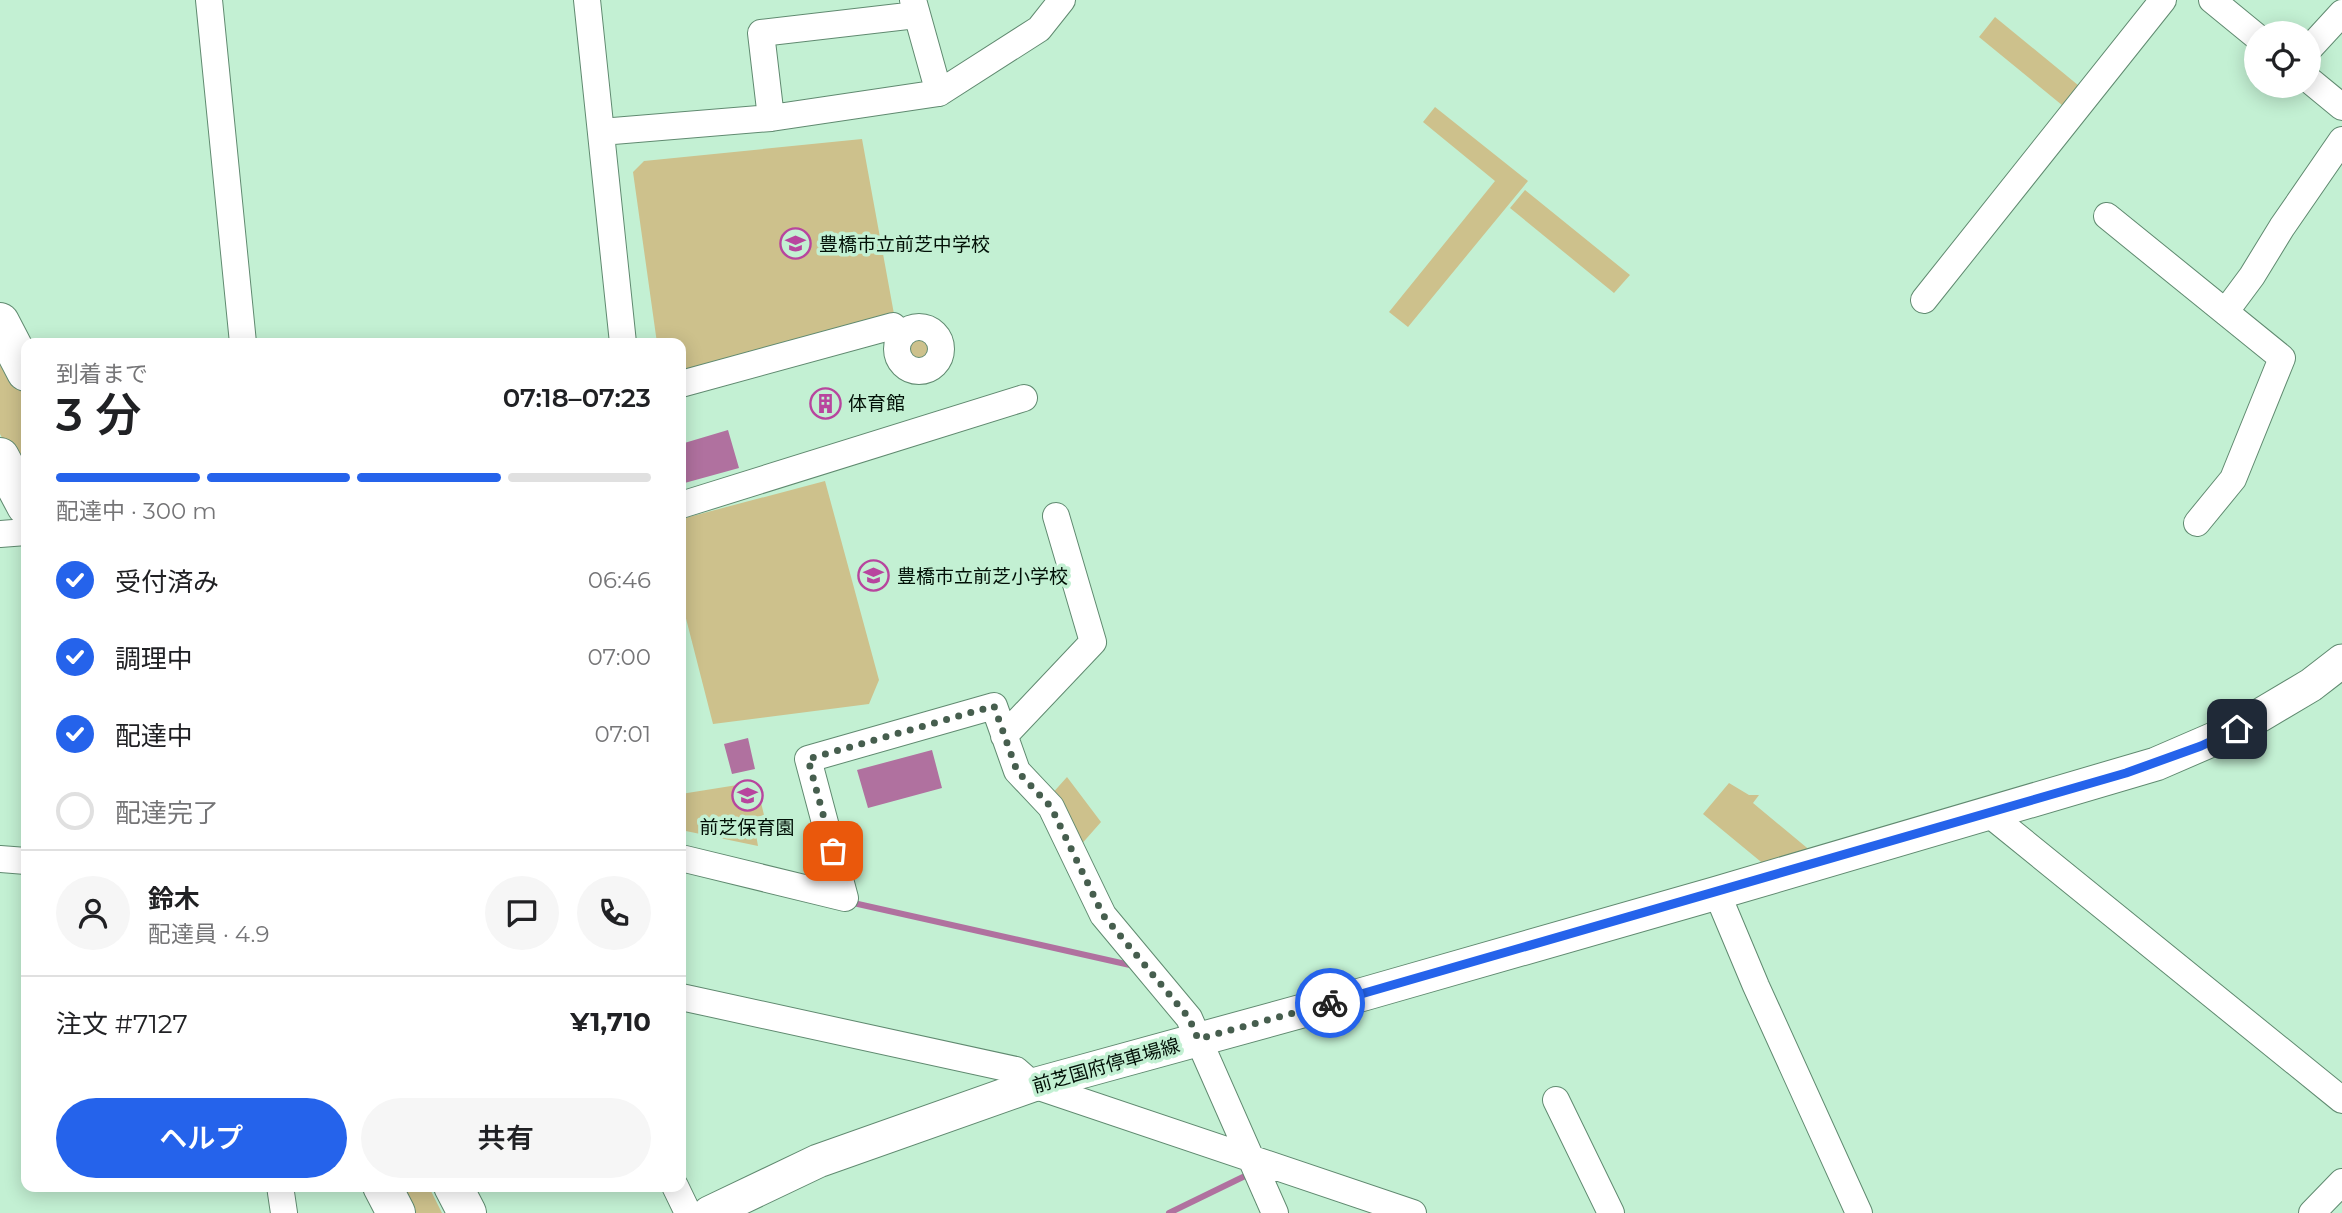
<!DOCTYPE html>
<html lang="ja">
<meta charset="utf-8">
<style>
:root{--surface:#fff;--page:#f6f6f6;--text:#202124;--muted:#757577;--line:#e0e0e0;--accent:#2563eb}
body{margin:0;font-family:Montserrat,"Noto Sans JP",sans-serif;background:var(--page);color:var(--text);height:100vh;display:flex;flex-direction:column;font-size:26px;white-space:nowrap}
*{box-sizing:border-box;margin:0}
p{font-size:23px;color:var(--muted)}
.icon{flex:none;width:38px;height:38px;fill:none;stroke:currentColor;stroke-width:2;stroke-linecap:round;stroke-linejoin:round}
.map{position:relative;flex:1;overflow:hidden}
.side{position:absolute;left:21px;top:338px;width:665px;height:854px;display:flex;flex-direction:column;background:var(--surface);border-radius:14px;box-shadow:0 4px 18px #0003}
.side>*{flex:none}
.fabs{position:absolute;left:2244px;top:21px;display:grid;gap:14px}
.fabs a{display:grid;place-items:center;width:77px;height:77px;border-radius:50%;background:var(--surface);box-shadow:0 4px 18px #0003;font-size:35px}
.pin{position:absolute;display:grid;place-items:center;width:60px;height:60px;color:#fff;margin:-30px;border-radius:14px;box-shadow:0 4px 10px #0006}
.courier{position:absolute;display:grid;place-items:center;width:70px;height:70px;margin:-35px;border:5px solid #2563eb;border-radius:50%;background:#fff;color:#222;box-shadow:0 2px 9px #0007}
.overview em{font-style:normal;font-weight:600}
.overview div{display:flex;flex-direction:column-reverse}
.overview{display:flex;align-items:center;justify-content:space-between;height:119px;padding:0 35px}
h1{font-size:46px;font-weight:600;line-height:52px}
.bar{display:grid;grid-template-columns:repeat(4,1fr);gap:10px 7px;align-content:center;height:84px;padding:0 35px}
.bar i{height:9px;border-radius:5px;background:var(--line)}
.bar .selected{background:var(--accent)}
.bar p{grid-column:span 4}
.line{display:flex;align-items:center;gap:18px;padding:0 35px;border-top:2px solid var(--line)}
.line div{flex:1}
.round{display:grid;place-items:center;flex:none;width:74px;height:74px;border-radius:37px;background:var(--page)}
ol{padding:0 35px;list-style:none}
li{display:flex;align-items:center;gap:21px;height:77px}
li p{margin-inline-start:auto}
li .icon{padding:7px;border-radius:50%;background:var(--accent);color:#fff;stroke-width:4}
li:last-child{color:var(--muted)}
li i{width:38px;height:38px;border:4px solid var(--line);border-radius:50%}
.cta{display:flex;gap:14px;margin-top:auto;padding:14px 35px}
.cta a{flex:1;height:80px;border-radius:42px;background:var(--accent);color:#fff;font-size:28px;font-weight:600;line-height:80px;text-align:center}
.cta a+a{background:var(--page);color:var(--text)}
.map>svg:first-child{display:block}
.green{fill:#cdc18c}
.water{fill:#b0719f}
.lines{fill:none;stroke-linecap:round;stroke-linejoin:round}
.stream{stroke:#b0719f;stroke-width:6}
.minor-casing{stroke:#608a70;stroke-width:28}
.major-casing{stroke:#608a70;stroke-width:35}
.highway-casing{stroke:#608a70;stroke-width:40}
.minor{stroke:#fff;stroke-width:26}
.major{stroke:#fff;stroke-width:33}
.highway{stroke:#fff;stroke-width:38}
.done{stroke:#465e4e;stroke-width:7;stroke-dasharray:0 12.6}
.route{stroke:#2563eb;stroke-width:9}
.labels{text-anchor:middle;stroke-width:7;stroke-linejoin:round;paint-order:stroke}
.poi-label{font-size:19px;fill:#021007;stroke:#c3f0d3;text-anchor:start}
.street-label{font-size:19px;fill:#021007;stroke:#c3f0d3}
</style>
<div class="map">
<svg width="2342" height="1213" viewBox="0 0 2342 1213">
<rect width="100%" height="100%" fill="#c3f0d3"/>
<path class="green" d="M1995,17L2084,90L2068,110L1979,37Z
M1435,107L1528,181L1408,327L1389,312L1495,181L1423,122Z
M862,139L894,314L681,372V343H657L633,172L644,161Z
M1525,190L1630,275L1614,293L1510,208Z
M903 349a16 16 0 1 1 32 0a16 16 0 1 1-32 0Z
M0,348L26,398V485L0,434Z
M825,481L879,680L869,704L713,724L681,599V519Z
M1067,777L1101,822L1079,847L1050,796Z
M756,782L764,815L753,818L758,846L681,830V794Z
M1729,783L1749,795H1759L1753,803L1812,852L1766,866L1703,814Z
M394,1187H429L442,1213H408Z"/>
<path class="water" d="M728,430L739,468L681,484V444Z
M748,738L755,769L732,774L724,744Z
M932,750L942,788L868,808L857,770Z"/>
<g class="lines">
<path class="stream" d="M849,902L1130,965
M1169,1213L1245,1176"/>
<defs>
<path id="minor" d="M209,0L243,343
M587,0L623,343
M913,0L939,93
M2212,0L2256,36
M2308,50L2342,13
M2308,79L2342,107
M771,118L761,33L916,15
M601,132L771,118L939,93L1039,29L1062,0
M2107,216L2282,358L2233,479L2197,523
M1924,300L2163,0
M2226,311L2252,276L2282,227L2342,140
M897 349a22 22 0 1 1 44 0a22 22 0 1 1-44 0Z
M681,384L893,326L902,335
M681,505L1024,398
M0,534L26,532
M1004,736L1093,642L1056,516
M1988,813L2342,1100
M681,858L845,898L808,759L994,706L1017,771L1051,807L1103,915L1189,1018L1275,1213
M0,859L26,861
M1717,893L1756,986L1859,1213
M681,997L1016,1070L1033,1085L1413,1213
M1556,1100L1611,1213
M280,1186L284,1213
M675,1186L688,1213
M2312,1213L2342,1182"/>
<path id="major" d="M709,1213L818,1161L1033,1085L1364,994L1717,893L2156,764L2237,729L2311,685L2342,661"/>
<path id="highway" d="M0,322L26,372
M0,457L26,506
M382,1186L396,1213
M453,1186L467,1213"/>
</defs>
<use href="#minor" class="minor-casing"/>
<use href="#major" class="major-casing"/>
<use href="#highway" class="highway-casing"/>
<use href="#minor" class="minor"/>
<use href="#major" class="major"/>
<use href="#highway" class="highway"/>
</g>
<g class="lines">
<path class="done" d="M833,851L808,759L994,706L1017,771L1051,807L1103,915L1189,1018L1198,1039L1330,1003"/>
<path class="route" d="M1330,1003L2126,773L2201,746L2237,729"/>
</g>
<defs>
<symbol id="school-ring" viewBox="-11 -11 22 22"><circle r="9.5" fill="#c3f0d3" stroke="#b8459e" stroke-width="1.5"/><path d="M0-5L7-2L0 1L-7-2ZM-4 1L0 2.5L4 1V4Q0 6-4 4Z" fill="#b8459e"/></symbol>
<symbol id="building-ring" viewBox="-11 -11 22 22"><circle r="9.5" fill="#c3f0d3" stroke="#b8459e" stroke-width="1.5"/><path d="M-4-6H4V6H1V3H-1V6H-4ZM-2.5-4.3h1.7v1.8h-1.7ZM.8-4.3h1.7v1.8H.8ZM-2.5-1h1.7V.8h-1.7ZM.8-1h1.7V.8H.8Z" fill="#b8459e"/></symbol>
</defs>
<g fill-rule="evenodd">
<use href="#school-ring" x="778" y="226" width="35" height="35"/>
<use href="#building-ring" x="808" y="386" width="35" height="35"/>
<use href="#school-ring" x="856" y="558" width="35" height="35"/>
<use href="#school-ring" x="730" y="778" width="35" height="35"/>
</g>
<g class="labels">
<g class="poi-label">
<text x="819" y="251">豊橋市立前芝中学校</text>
<text x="848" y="410">体育館</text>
<text x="897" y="583">豊橋市立前芝小学校</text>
<text x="747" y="834" text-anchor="middle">前芝保育園</text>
</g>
<g class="street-label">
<text transform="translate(1106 1065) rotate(-16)" y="7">前芝国府停車場線</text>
</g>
</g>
</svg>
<div class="fabs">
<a><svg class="icon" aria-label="locate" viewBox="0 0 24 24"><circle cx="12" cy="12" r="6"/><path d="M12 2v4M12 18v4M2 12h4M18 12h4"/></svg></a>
</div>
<div class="pin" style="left:833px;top:851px;background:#ea580c"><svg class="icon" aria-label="bag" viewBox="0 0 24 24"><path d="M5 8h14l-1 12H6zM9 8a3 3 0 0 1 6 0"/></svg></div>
<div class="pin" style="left:2237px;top:729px;background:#1f2937"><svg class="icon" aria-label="home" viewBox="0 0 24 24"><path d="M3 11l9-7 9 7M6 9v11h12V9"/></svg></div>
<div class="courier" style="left:1330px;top:1003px"><svg class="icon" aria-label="bike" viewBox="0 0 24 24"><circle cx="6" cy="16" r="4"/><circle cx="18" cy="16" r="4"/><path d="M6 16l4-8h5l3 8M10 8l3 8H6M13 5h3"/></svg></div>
<section class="side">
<div class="overview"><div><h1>3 分</h1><p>到着まで</p></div><em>07:18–07:23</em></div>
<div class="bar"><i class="selected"></i><i class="selected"></i><i class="selected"></i><i></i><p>配達中 · 300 m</p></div>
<ol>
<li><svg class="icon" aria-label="check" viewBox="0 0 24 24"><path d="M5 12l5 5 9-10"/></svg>受付済み<p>06:46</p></li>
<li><svg class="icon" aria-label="check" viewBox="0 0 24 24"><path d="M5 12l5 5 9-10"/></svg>調理中<p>07:00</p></li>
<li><svg class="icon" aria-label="check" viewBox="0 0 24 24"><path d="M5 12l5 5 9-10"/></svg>配達中<p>07:01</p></li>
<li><i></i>配達完了</li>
</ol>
<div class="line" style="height:126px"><a class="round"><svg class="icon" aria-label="person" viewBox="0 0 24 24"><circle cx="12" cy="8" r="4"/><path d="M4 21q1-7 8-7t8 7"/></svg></a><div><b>鈴木</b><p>配達員 · 4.9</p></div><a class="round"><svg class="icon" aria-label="chat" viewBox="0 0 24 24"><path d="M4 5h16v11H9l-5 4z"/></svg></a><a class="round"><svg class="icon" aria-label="phone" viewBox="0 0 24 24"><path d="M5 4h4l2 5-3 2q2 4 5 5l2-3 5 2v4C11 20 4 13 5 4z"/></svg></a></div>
<div class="line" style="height:91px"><div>注文 #7127</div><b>¥1,710</b></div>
<div class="cta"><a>ヘルプ</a><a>共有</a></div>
</section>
</div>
